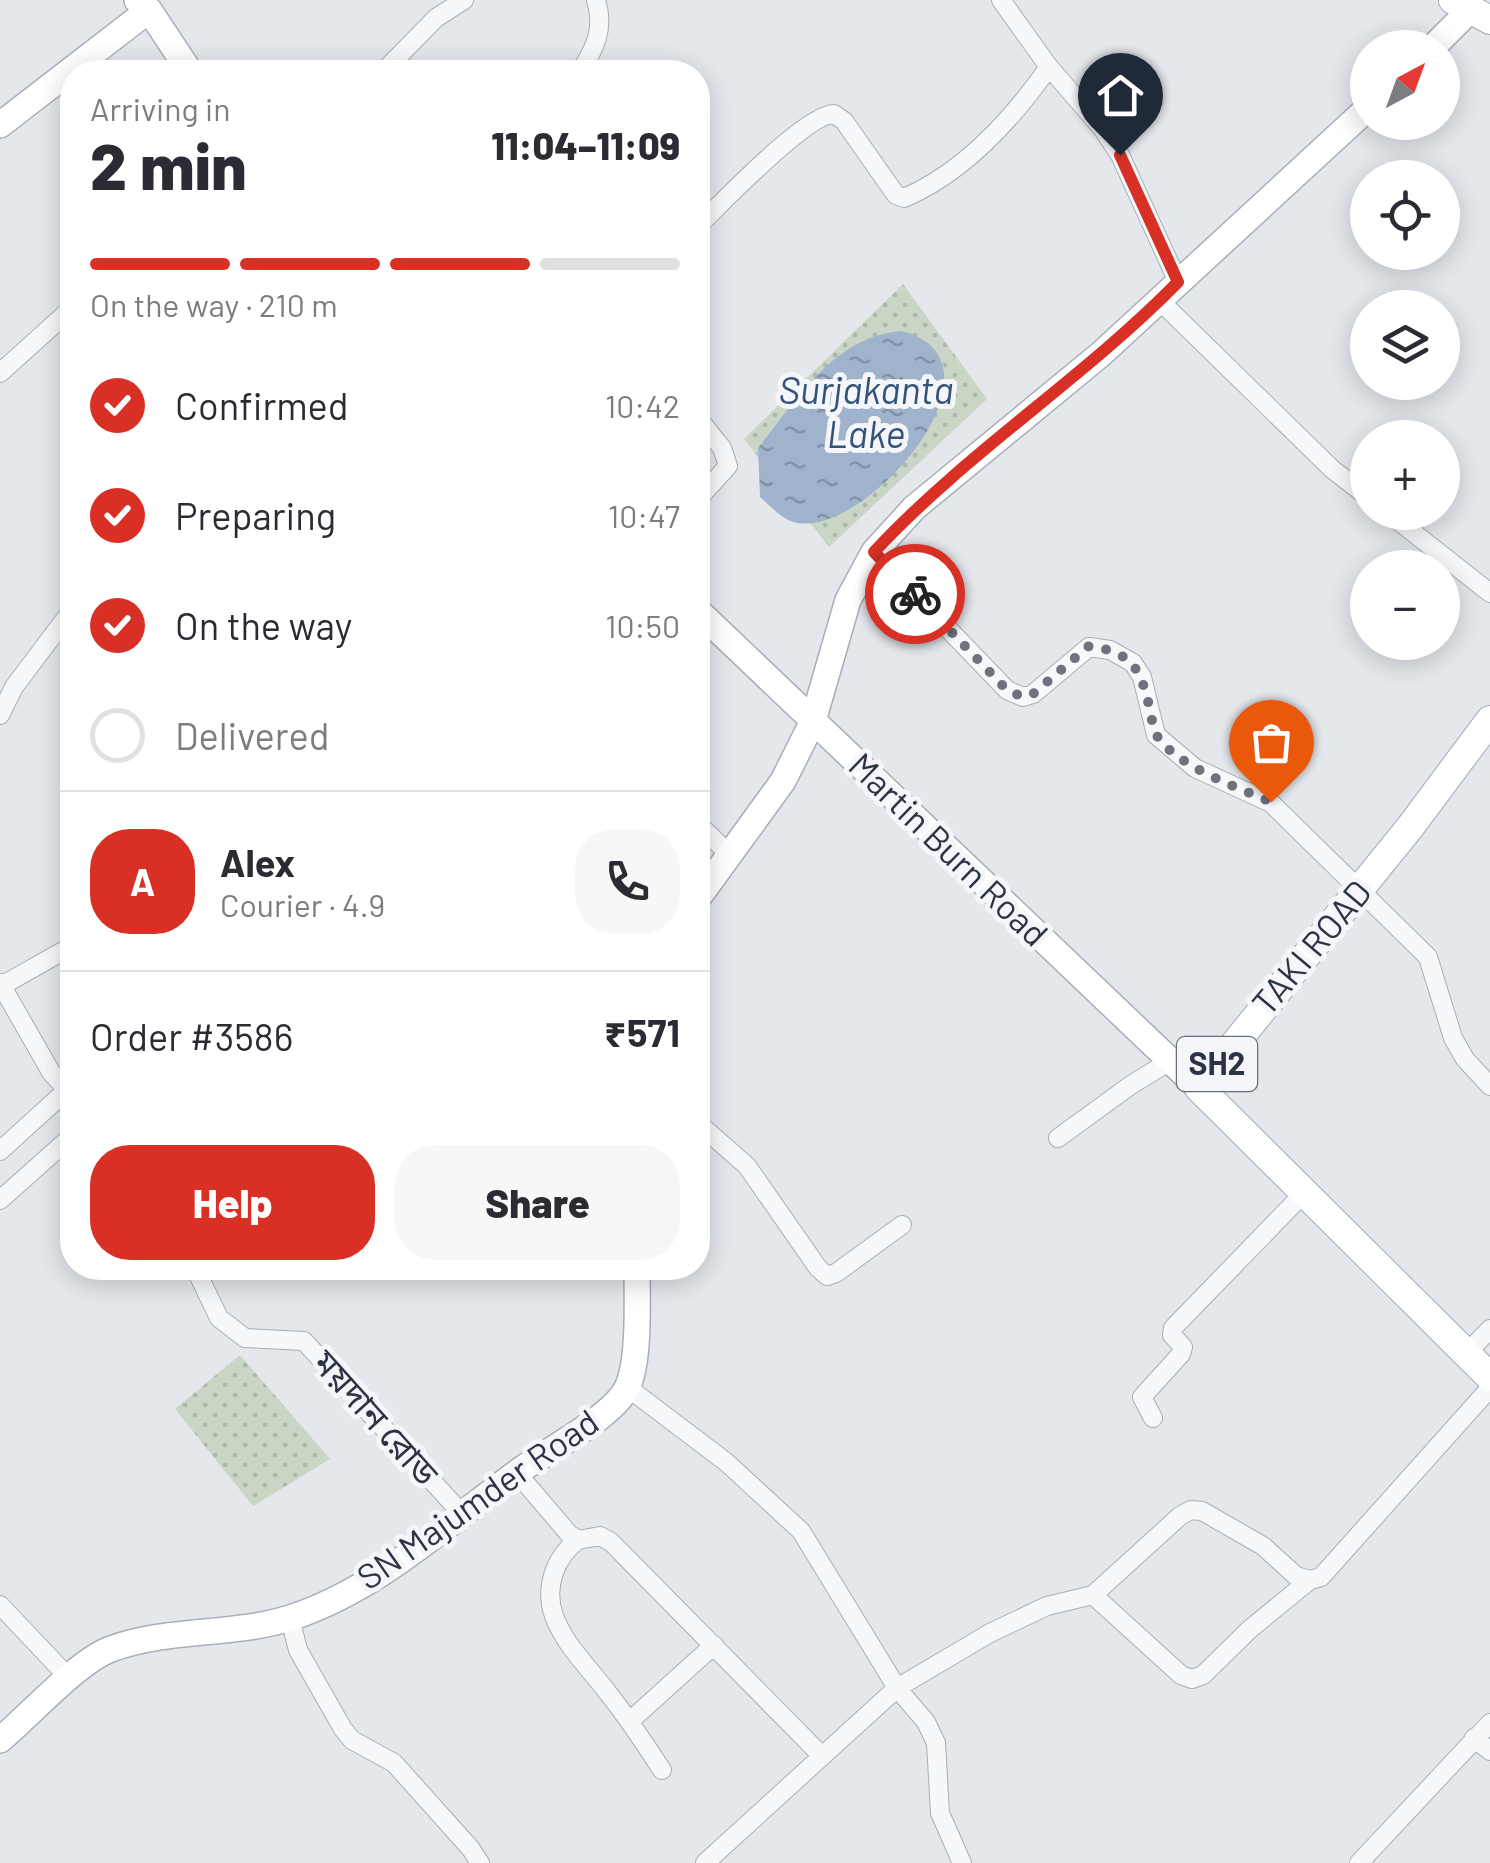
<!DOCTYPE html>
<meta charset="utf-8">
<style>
:root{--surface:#fff;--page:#f7f7f7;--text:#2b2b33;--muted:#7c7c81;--line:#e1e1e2;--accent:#d93025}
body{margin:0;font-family:Barlow,"Noto Sans Bengali",sans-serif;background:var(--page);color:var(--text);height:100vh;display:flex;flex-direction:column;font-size:38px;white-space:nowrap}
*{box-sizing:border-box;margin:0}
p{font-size:32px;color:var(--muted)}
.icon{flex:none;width:55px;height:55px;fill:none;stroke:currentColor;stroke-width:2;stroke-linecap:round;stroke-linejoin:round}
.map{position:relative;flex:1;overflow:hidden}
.side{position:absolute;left:60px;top:60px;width:650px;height:1220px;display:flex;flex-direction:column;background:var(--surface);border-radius:40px;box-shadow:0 5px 25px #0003}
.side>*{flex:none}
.needle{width:65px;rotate:41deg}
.controls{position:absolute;left:1350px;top:30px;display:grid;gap:20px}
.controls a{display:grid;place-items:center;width:110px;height:110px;border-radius:50%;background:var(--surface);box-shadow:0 5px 25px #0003;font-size:50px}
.pin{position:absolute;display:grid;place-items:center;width:85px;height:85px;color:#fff;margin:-102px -42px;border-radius:50% 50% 50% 0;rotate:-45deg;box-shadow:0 0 10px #0007}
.pin .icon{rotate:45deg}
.courier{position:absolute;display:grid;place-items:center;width:100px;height:100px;margin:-50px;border:8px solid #d93025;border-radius:50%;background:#fff;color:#222;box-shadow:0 2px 12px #0007}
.summary em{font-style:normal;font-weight:800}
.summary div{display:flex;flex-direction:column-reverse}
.summary{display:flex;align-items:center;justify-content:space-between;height:170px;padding:0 30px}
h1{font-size:65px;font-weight:800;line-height:75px}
.bar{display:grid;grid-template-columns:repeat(4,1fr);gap:15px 10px;align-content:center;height:120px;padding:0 30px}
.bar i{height:12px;border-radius:8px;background:var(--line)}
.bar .on{background:var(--accent)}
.bar p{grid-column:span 4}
.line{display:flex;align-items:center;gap:25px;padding:0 30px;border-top:2px solid var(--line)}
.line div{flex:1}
.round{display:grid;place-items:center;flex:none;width:105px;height:105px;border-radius:40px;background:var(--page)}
ol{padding:0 30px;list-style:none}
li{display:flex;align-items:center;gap:30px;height:110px}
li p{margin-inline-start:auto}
li .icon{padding:10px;border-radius:50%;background:var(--accent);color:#fff;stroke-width:4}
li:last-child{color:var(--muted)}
li i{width:55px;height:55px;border:5px solid var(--line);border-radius:50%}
.button{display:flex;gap:20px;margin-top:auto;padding:20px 30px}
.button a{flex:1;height:115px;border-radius:40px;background:var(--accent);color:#fff;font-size:40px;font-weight:800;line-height:115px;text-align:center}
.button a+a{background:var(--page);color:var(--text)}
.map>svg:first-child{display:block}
.grass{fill:url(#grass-dots)}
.water{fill:url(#water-ripples)}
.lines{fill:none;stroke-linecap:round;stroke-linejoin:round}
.street-casing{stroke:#a9aeb7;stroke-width:20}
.secondary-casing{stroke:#a9aeb7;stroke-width:28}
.primary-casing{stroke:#a3abb8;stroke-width:30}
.street{stroke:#f7f8fa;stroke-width:18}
.secondary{stroke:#fff;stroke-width:25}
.primary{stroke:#fff;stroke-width:28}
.done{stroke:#6c737f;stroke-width:10;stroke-dasharray:0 18}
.route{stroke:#d93025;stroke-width:12}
.labels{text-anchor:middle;stroke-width:10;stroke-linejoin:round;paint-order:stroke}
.shield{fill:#f4f6f9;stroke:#676e7b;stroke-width:2.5}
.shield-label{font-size:32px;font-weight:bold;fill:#2b3445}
.street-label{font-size:35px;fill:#2b3445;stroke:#f4f6f9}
.water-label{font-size:38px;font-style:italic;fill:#34527a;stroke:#f4f6f9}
</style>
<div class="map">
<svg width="1490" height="1863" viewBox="0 0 1490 1863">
<defs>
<pattern id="grass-dots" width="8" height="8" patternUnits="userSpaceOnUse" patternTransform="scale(2.5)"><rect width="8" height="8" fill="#c9d6c5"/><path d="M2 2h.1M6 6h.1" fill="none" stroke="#adb8ab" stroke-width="1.8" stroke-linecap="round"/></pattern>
<pattern id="water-ripples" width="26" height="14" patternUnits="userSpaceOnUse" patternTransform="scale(2.5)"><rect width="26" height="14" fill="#9fb4cc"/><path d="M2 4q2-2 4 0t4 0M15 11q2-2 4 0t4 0" fill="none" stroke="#8293a7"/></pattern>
</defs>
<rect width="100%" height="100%" fill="#e4e7ec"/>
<path class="grass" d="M903,284L987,399L829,547L744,439Z
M240,1355L330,1459L253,1506L175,1409Z"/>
<path class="water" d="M901,331C1017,359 871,535 797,523C782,520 772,507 760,497L758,448C797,400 833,337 901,331Z"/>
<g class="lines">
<defs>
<path id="street" d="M1001,0L1049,67L1102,128L1120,155L1178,282
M383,72L436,18L464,0
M580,72C595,48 605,29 596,0
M698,226C722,203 806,114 834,114L844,121L896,195L904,198C963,173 1013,118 1049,67
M1160,301L1332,469L1368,497
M0,373L72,308
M698,418L722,448L728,466L698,499
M1387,512L1490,593
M874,552L1007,690L1023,697L1033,694L1089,647L1110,650L1133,663L1142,677L1156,735L1195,768L1271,803L1428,957L1453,1038L1465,1059L1490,1086
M0,715L14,687L72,610
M698,824L731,856
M0,983L51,1072L72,1096
M3,985L72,946
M698,1123L747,1166L818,1268L827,1276L836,1273L902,1225
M1058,1138L1131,1085L1170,1061
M0,1151L67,1090
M0,1200L72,1136
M195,1268L219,1318L245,1338L304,1341L464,1516
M1466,1354L1490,1329
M627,1387L726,1462L801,1531L897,1688L705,1863
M1153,1418L1142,1397L1181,1354L1183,1347L1172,1335L1173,1328L1304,1193
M517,1473L569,1534L578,1540L600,1536L611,1542L822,1756
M578,1540C555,1557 544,1587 554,1616C564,1644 590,1669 608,1693C628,1718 645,1744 662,1770
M1093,1595L1181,1675L1192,1679L1203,1675L1250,1629L1310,1580
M0,1605L70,1679
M290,1618L298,1650L343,1729L352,1740L394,1763L471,1849L480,1863
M630,1721L714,1645
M1474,1738L1490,1751
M962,1863L940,1813L936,1743L926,1722L897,1688L990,1633L1047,1606L1093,1595L1180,1516L1191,1510L1202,1511L1263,1546L1296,1576L1310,1580L1321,1577L1490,1388
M1359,1863L1490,1723"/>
<path id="secondary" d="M137,0L149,10L190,72
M1432,48L1471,9
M0,125L149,10
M698,611L1199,1088
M698,898L783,781L813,721L848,600L874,552L914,508L1101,354L1368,108
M0,1740C29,1716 78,1661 111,1649C168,1628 233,1636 290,1618C380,1589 450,1520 525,1467C552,1448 613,1416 627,1388C640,1361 637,1298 637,1268"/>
<path id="primary" d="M1453,0L1490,20
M1490,720L1411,826L1199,1088L1490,1377"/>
</defs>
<use href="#street" class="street-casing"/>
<use href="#secondary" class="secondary-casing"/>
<use href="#primary" class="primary-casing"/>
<use href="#street" class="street"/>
<use href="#secondary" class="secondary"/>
<use href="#primary" class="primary"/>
</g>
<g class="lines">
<path class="done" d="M915,594L1007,690L1023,697L1033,694L1089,646C1136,653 1141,671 1151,714C1152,720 1153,731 1157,736C1178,767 1237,787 1271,802"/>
<path class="route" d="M915,594L874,552C967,452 1083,379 1178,282L1120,155"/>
</g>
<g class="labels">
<rect class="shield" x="1177" y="1037" width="80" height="54" rx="8"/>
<g class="shield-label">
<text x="1217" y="1075">SH2</text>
</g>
<g class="street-label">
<text transform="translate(948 850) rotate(44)" y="12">Martin Burn Road</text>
<text transform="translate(1312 948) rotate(-50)" y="12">TAKI ROAD</text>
<text transform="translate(375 1418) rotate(48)" y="12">ময়দান রোড</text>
<text transform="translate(478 1500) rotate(-35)" y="12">SN Majumder Road</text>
</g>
<g class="water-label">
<text x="866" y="404">Surjakanta<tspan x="866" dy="44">Lake</tspan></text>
</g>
</g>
</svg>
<div class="controls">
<a><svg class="needle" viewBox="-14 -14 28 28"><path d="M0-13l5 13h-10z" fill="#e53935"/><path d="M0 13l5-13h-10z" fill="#7c7c81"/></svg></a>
<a><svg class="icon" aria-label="locate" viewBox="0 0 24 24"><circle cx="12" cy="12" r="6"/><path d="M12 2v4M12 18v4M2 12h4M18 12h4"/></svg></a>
<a><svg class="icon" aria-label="layers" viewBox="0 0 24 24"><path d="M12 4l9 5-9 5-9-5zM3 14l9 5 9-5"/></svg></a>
<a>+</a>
<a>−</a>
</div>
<div class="pin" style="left:1271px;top:802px;background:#ea580c"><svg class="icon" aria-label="bag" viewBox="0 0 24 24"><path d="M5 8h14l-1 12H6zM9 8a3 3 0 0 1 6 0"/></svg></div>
<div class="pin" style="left:1120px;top:155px;background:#1f2937"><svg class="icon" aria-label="home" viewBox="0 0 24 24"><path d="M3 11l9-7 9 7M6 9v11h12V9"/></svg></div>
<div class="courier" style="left:915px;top:594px"><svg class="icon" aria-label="bike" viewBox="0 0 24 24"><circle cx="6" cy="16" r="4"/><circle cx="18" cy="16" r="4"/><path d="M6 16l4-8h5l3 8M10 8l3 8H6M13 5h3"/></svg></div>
<section class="side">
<div class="summary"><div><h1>2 min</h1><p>Arriving in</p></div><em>11:04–11:09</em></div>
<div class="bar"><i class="on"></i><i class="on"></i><i class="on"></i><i></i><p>On the way · 210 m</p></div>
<ol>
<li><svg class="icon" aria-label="check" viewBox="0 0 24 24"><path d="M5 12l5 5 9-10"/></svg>Confirmed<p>10:42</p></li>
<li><svg class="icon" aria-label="check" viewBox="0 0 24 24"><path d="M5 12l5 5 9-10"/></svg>Preparing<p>10:47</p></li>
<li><svg class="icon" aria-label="check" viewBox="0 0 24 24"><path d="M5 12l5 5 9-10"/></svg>On the way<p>10:50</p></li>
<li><i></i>Delivered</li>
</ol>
<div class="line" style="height:180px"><b class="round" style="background:var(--accent);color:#fff">A</b><div><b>Alex</b><p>Courier · 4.9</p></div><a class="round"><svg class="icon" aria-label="phone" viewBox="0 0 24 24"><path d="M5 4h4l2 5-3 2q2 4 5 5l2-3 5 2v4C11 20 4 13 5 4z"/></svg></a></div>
<div class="line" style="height:130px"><div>Order #3586</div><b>₹571</b></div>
<div class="button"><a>Help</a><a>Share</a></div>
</section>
</div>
